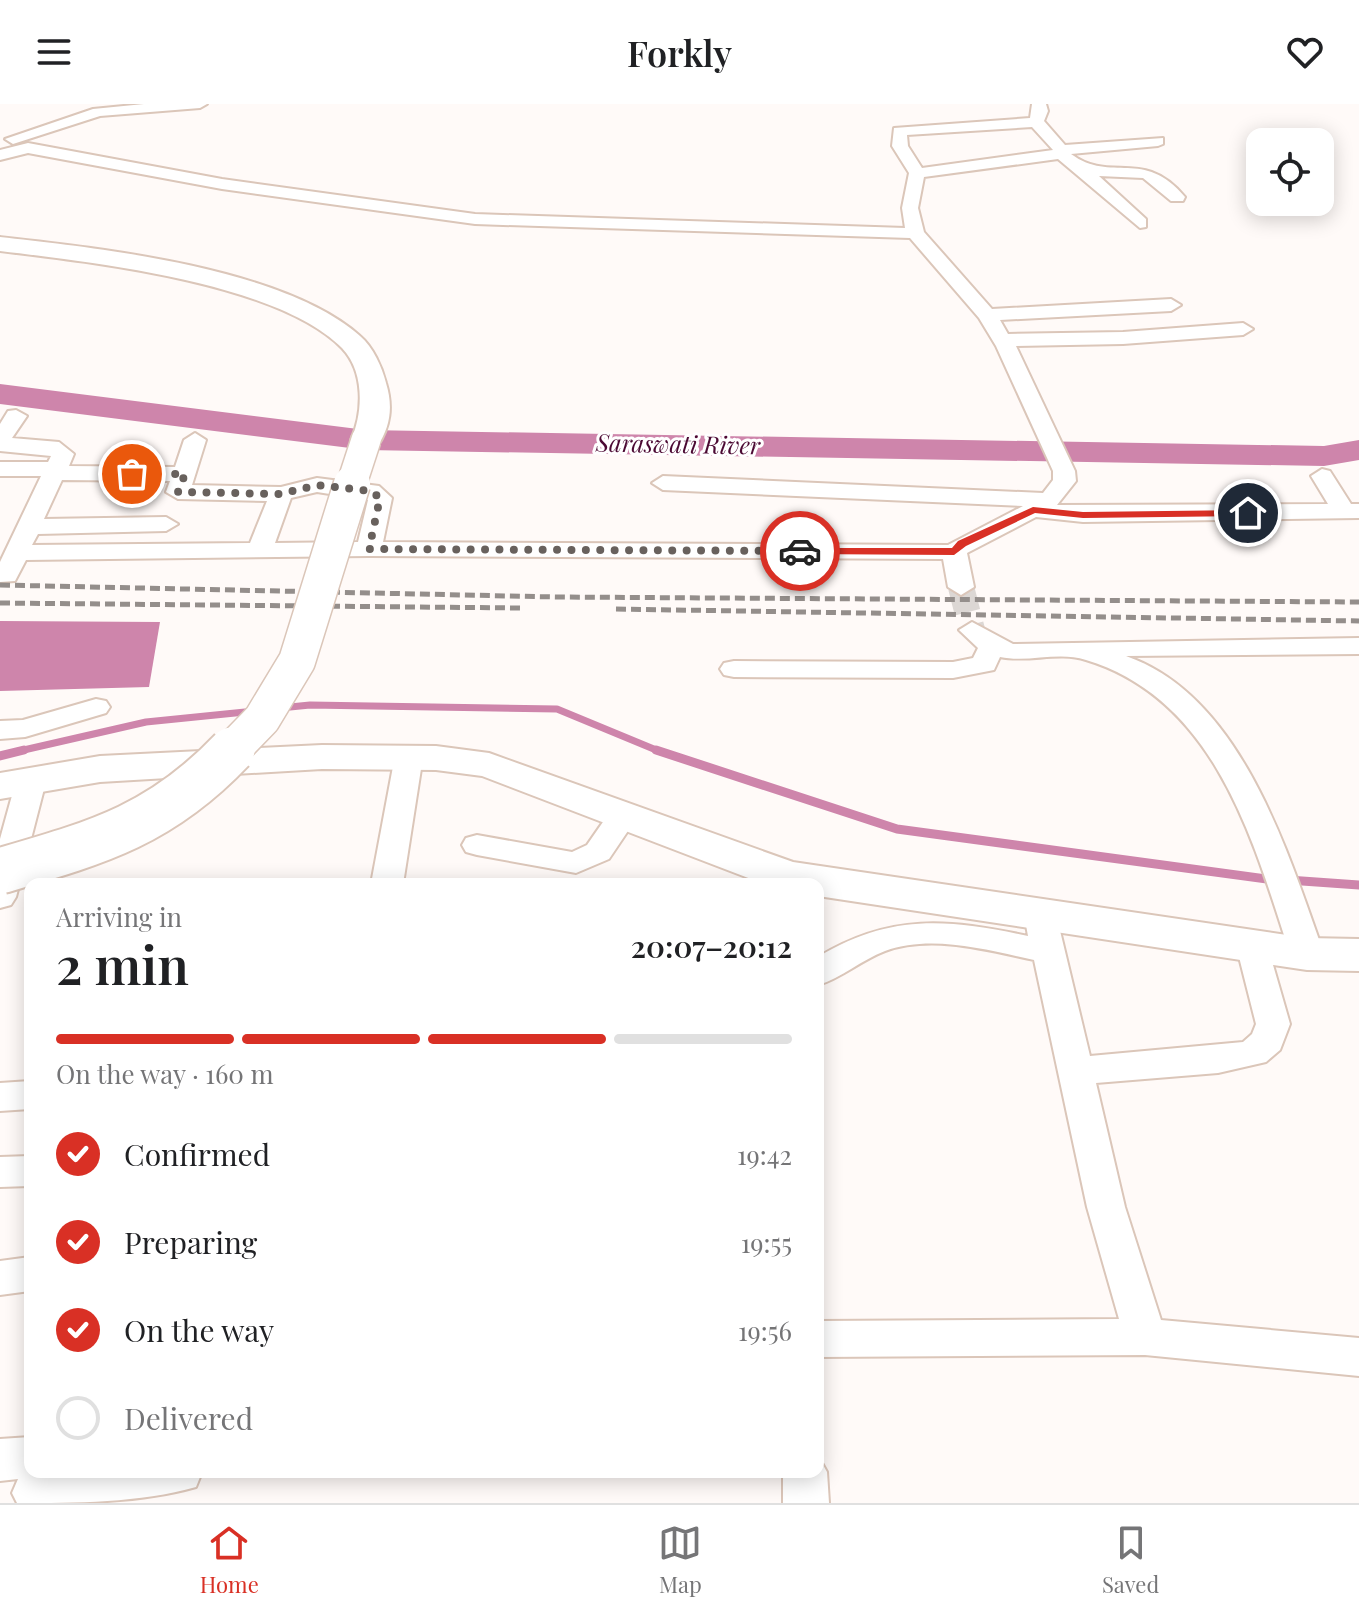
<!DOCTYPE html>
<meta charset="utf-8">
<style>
:root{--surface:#fff;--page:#f2f2f2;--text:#202124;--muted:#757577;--line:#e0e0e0;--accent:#d93025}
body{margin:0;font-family:"Playfair Display",serif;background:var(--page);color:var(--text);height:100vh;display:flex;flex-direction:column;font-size:30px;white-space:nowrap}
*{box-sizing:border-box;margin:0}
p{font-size:26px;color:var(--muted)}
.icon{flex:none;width:44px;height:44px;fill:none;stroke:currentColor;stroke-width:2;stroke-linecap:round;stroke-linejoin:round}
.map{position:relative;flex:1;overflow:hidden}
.details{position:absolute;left:24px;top:774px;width:800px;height:600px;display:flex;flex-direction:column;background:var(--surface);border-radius:16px;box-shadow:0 4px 20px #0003}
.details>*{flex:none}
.controls{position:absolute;left:1246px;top:24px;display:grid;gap:16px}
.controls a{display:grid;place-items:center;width:88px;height:88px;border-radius:16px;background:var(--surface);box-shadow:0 4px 20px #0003;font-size:40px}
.pin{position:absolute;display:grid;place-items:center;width:68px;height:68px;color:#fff;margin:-34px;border:4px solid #fff;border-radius:50%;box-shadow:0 2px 8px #0007}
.courier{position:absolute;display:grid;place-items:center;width:80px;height:80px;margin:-40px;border:6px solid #d93025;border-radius:50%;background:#fff;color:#222;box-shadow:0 2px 10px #0007}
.head em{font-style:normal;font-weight:600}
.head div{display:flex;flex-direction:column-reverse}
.head{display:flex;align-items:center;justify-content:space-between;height:136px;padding:0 32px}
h1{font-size:52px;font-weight:600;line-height:60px}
.bar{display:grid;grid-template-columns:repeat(4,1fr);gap:12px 8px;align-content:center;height:96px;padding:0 32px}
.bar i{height:10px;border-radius:6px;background:var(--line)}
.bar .active{background:var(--accent)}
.bar p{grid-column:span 4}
ol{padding:0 32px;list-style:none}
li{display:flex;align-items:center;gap:24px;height:88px}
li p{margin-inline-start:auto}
li .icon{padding:8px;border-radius:50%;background:var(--accent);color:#fff;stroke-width:4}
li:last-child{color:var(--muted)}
li i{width:44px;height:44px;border:4px solid var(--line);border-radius:50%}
header{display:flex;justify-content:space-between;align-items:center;height:104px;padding:0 32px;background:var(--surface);font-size:36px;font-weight:600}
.dock{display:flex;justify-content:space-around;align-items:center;height:112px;border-top:2px solid var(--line);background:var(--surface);font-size:22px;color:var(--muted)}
.dock a{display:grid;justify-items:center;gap:4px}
.dock .active{color:var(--accent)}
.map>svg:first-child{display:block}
.water{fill:#ce85ab}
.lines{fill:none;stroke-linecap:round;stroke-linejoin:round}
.stream-far1{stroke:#ce85ab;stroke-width:7}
.stream{stroke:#ce85ab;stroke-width:9}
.river{fill:#ce85ab;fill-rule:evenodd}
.street-tunnel{stroke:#dcd7d4;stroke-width:26;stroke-dasharray:26 13;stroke-linecap:butt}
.street-casing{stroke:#dbc6b9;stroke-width:4}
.secondary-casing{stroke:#dbc6b9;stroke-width:4}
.street{fill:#fff;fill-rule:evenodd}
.secondary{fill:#fff;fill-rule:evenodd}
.rail{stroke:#948e8b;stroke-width:5;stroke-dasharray:10 5;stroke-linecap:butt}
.secondary-bridge-far2-casing{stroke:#dbc6b9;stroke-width:32;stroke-linecap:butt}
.secondary-bridge-far1-casing{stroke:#dbc6b9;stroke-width:39;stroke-linecap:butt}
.secondary-bridge-casing{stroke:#dbc6b9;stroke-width:49;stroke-linecap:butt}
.secondary-bridge-far2{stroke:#fff;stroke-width:29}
.secondary-bridge-far1{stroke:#fff;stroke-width:36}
.secondary-bridge{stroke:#fff;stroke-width:45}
.route{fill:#d93025}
.done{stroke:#68615d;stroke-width:8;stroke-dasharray:0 14.4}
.labels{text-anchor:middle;stroke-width:6;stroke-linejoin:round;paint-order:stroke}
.far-water-label{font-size:24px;font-style:italic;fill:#4b0933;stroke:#fff}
</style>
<header><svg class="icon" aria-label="menu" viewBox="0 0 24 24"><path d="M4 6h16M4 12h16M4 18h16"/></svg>Forkly<svg class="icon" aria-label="heart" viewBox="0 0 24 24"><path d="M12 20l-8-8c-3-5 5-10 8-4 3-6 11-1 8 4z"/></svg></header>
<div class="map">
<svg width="1359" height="1399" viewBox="0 0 1359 1399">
<rect width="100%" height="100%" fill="#fffaf8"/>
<path class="water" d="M0,517L160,518L149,583L0,587Z"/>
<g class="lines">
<path class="stream-far1" d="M280,604L310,601L557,605L661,648
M15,648L146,618L255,607"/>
<path class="stream" d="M656,646L897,725L1274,776
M0,652L24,646
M1288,776L1359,781"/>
<path class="river" d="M0,280L366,326L1324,342L1359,336V356L1324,362L366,346L0,300Z"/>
<path class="street-tunnel" d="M961,483L972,526"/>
<defs>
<path id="street" d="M144,0H207L200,4L100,12L13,40L5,35L93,5Z
M1032,0H1046L1048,7L1044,17L1065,41L1163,34V40L1158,42L1071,50C1112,80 1143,43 1185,93L1183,97H1171L1143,74L1099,72L1146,115V123L1140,124L1058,55L924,73L918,104L924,128L992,205L1171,195L1181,201L1171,207L1000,216L1008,230L1123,228L1243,219L1253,225L1243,231L1123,240L1016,242L1075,367L1076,377L1057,401L1328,400L1311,372L1322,365L1330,367L1351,400H1359V414L1083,418L1036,413L967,449L974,483L961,491L948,483L943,455L369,452L26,456L15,477L0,478V458L41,372H0V358H48L51,352L0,347V320L8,307L16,306L27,312L12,334L59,338L74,350L69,362L175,363L184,336L195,329L206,336L192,381L281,383L317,374L379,382L392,394L383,438L948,441L1023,402L663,386L652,379L663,372L1043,389L1053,376V367L996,242L979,214L910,134L475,120L222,85L28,49L0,56V46L28,39L222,75L475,110L905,124L902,104L909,69L892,42L894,24L1030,14ZM1032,23L1053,46L922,64L908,42L907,31ZM62,376L170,377L166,388L178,395L267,397L250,439L32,441L38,430L166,427L178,420L166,413L44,415ZM317,388L368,396L358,438L275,439L291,394Z
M972,518L1013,540L1359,534V550L1126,552C1241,592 1287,746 1324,850L1319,858L1307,862L1295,858L1290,850C1253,735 1215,595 1086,556C1058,547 1029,559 1000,553L994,566L953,574L734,573L724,571L720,565L724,559L734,557L953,558L973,554L978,544L959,526Z
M96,595L106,597L110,603L106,609L25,633L0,635V617L23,616Z
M409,643L419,646L423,652L403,780H371L395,652L399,646Z
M31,668L41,671L46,677L16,793L11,801L0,804V735L16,677L21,671Z
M623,702L634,705L638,712L609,755L576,769L477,751L466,748L462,741L466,734L477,731L572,748L587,741L612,705Z
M1040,799L1051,802L1056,810L1090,952L1243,938L1252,930L1256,920L1236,841L1241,833L1253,830L1265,833L1290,920L1280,946L1266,958L1218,969L1096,979L1125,1103L1161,1216L1359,1234V1272L1145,1251L818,1253V1217L1119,1215L1087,1103L1034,856C987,846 932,830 885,847C861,856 842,874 818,881V853C890,809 949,815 1028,832L1024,810L1029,802Z
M30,977V1005L0,1007V979Z
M30,1052V1082L0,1083V1053Z
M30,1153V1187L0,1191V1157Z
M30,1333V1368H202L196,1383C140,1399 75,1399 17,1399L12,1389L18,1375L0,1377V1335Z
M818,1352L827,1368L829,1399H783V1368H818Z"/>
<path id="secondary" d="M0,133C100,144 284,164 360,232C373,243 382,263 386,279C393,302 391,322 377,343H355L351,336C363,309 365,268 342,244C276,178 91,158 0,147Z
M322,641L436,642L489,649L793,758L1307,834L1359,835V867L1307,866L818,792V780H764L482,672L436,666L322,665L100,678L0,695V669L100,652Z"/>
</defs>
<use href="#street" class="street-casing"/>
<use href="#secondary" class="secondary-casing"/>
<use href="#street" class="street"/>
<use href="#secondary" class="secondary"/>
<path class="rail" d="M0,481L557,493L1359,498
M0,499L520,504
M616,505L1359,517"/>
<defs>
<path id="secondary-bridge-far2" d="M351,382L366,336"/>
<path id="secondary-bridge-far1" d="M230,648L262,615L297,557L352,380"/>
<path id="secondary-bridge" d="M0,767C96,739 160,722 232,646"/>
</defs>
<use href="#secondary-bridge-far2" class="secondary-bridge-far2-casing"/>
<use href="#secondary-bridge-far1" class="secondary-bridge-far1-casing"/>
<use href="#secondary-bridge" class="secondary-bridge-casing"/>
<use href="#secondary-bridge-far2" class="secondary-bridge-far2"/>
<use href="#secondary-bridge-far1" class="secondary-bridge-far1"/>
<use href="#secondary-bridge" class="secondary-bridge"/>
</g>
<path class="route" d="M1033,403L1083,408L1248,406L1253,409L1248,412L1083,414L1035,409L966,442L954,451L800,450L794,447L800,444H952L958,437Z"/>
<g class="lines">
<path class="done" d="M132,370H185L178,388L281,390L317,381L371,387L380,394L369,445L800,447"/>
</g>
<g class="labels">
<g class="far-water-label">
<text transform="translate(678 341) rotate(1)" y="8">Saraswati River</text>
</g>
</g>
</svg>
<div class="controls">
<a><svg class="icon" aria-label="locate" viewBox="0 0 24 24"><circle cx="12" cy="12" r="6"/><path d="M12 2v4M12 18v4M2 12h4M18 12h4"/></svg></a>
</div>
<div class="pin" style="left:132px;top:370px;background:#ea580c"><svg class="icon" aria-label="bag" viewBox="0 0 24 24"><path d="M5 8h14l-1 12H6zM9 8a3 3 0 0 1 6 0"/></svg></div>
<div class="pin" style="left:1248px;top:409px;background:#1f2937"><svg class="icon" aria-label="home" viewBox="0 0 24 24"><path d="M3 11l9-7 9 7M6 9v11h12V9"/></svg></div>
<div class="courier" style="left:800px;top:447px"><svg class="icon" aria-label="car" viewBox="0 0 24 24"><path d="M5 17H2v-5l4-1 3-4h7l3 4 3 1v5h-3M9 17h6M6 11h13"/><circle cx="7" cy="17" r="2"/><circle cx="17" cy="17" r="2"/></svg></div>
<section class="details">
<div class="head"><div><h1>2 min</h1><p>Arriving in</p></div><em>20:07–20:12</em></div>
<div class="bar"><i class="active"></i><i class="active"></i><i class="active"></i><i></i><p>On the way · 160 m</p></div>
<ol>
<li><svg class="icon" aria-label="check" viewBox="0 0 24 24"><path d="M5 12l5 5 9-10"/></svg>Confirmed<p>19:42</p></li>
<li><svg class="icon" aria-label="check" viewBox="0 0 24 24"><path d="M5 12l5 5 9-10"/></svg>Preparing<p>19:55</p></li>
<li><svg class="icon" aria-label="check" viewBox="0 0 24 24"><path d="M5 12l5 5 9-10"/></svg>On the way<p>19:56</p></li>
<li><i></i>Delivered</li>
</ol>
</section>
</div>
<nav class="dock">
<a class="active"><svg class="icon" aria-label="home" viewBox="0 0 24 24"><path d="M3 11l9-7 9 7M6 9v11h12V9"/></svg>Home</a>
<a><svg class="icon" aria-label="map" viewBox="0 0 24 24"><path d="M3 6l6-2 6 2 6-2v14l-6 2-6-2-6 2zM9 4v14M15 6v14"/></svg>Map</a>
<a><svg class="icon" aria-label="saved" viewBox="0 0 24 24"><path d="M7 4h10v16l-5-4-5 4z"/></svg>Saved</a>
</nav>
